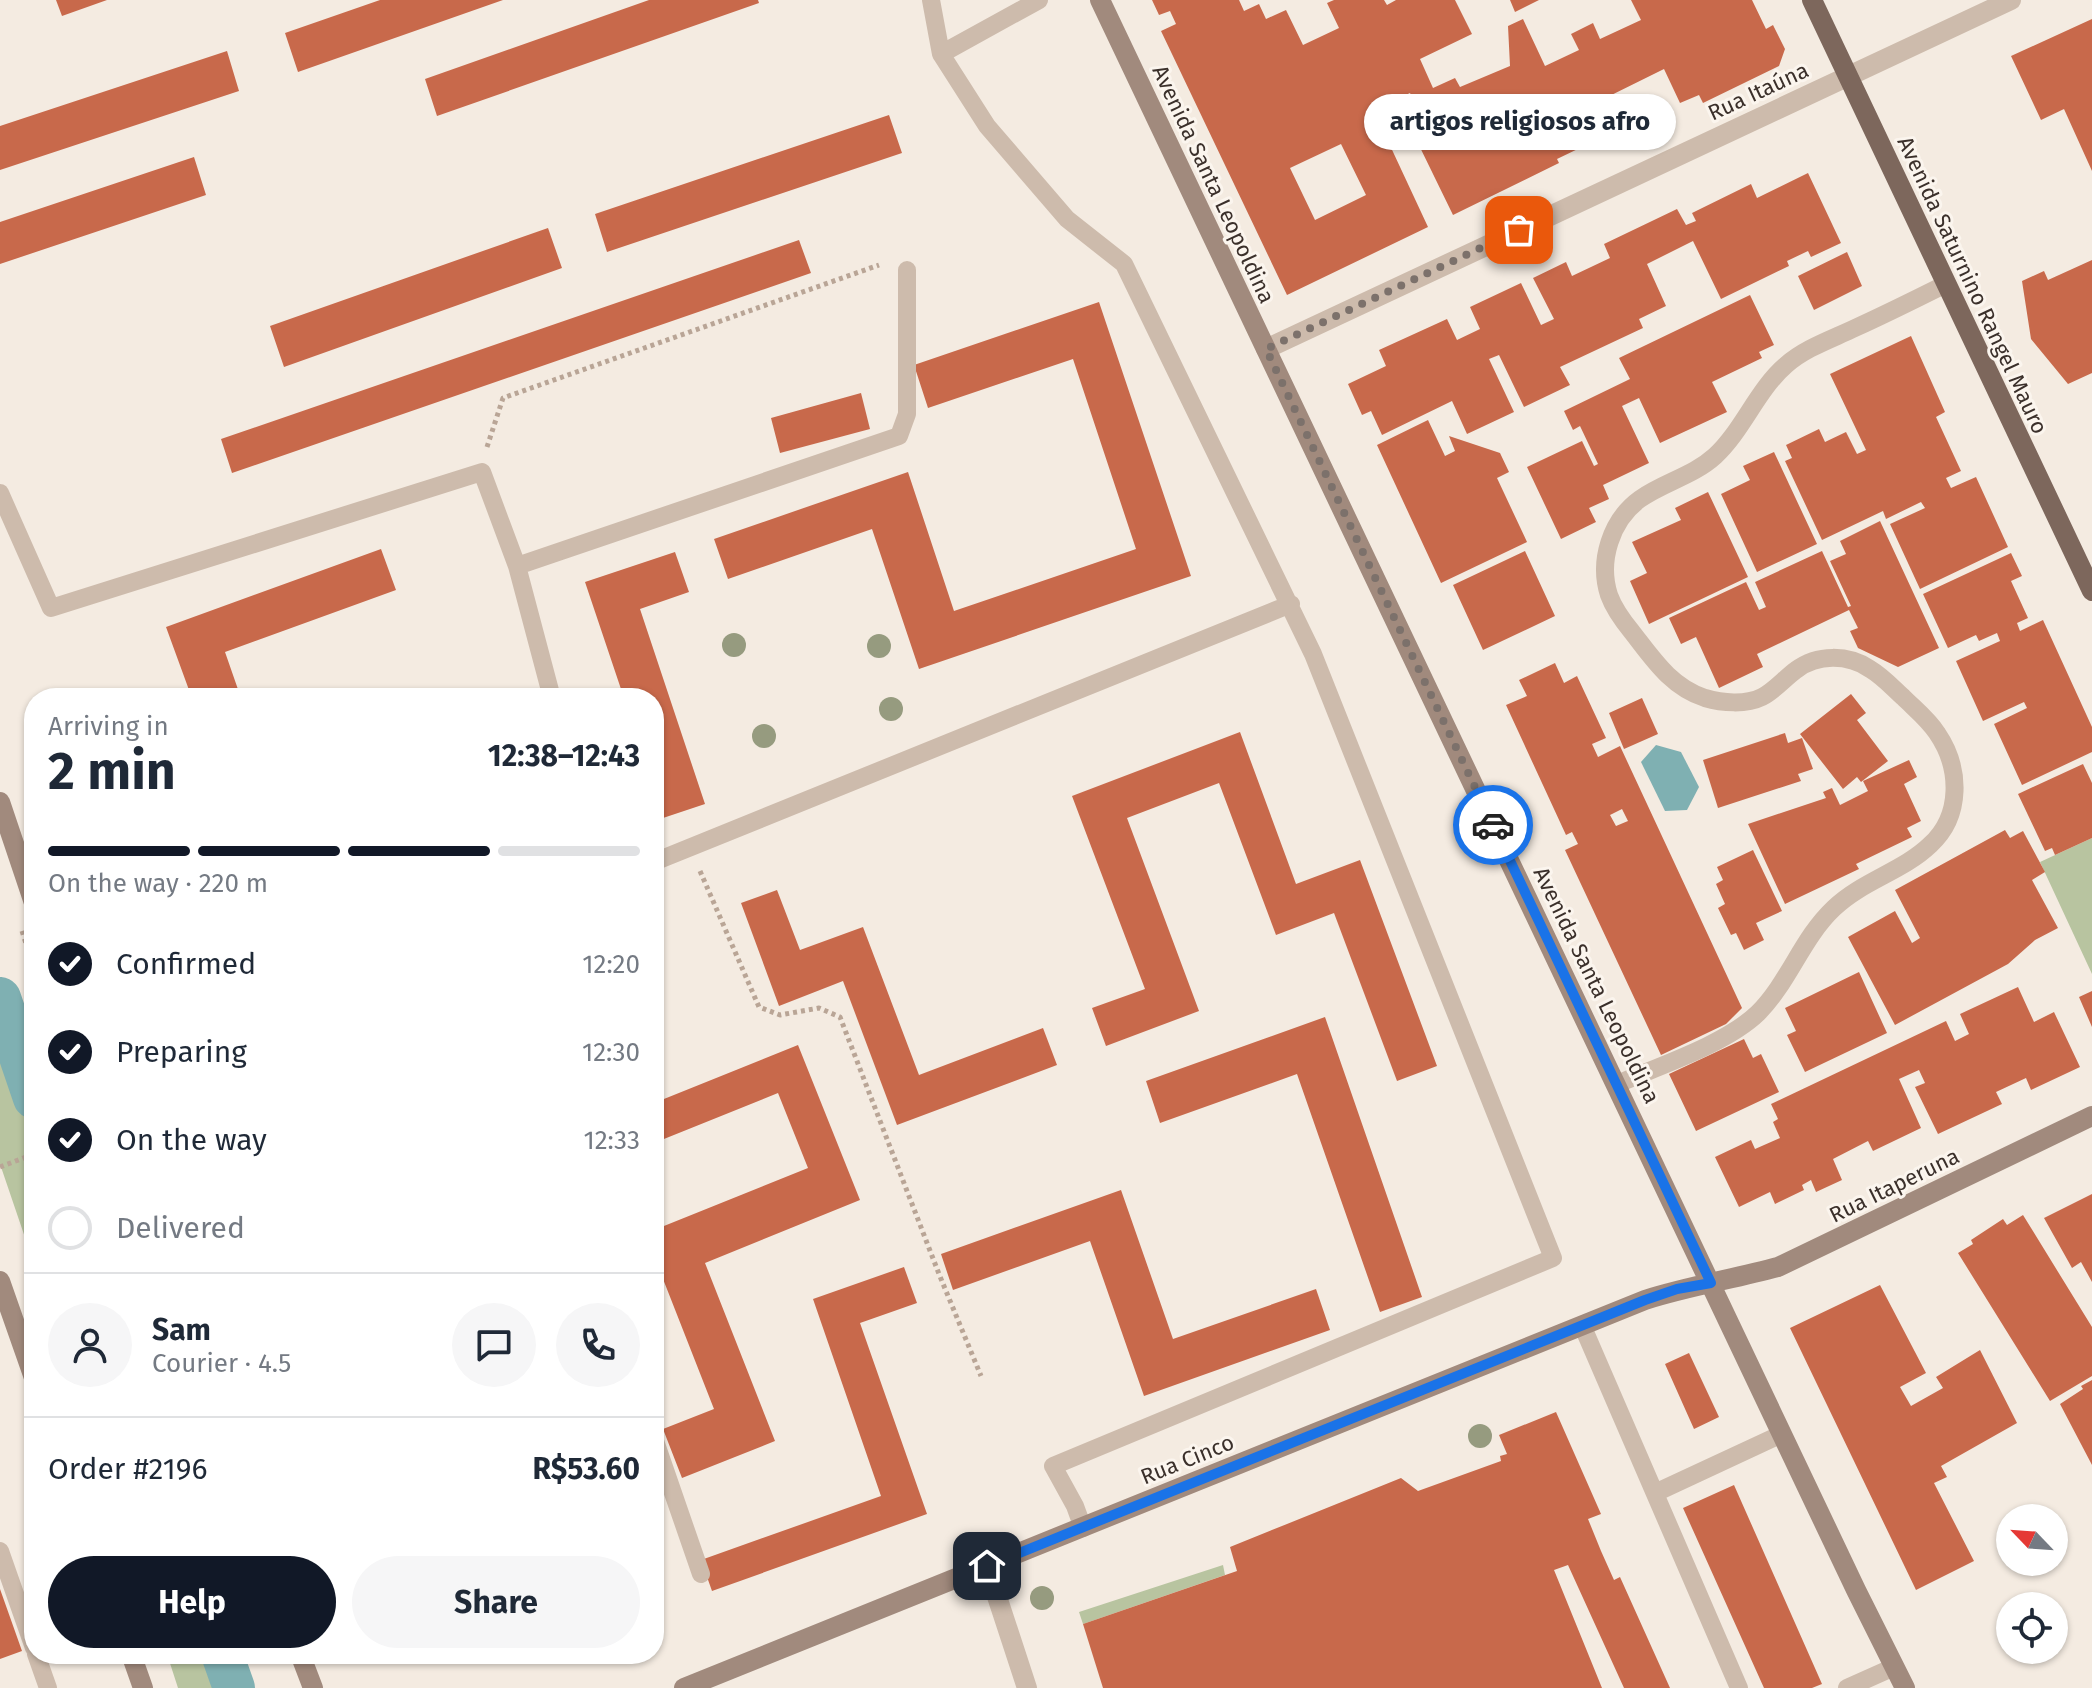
<!DOCTYPE html>
<meta charset="utf-8">
<style>
:root{--surface:#fff;--page:#f6f6f7;--text:#1f2937;--muted:#747a83;--line:#e0e1e3;--accent:#111827}
body{margin:0;font-family:"Fira Sans",sans-serif;background:var(--page);color:var(--text);height:100vh;display:flex;flex-direction:column;font-size:30px;white-space:nowrap}
*{box-sizing:border-box;margin:0}
p{font-size:26px;color:var(--muted)}
.icon{flex:none;width:44px;height:44px;fill:none;stroke:currentColor;stroke-width:2;stroke-linecap:round;stroke-linejoin:round}
.map{position:relative;flex:1;overflow:hidden}
.drawer{position:absolute;left:24px;top:688px;width:640px;height:976px;display:flex;flex-direction:column;background:var(--surface);border-radius:32px;box-shadow:0 2px 6px #0004}
.drawer>*{flex:none}
.needle{width:52px;rotate:295deg}
.buttons{position:absolute;left:1996px;top:1504px;display:grid;gap:16px}
.buttons a{display:grid;place-items:center;width:72px;height:72px;border-radius:50%;background:var(--surface);box-shadow:0 2px 6px #0004;font-size:40px}
.pin{position:absolute;display:grid;place-items:center;width:68px;height:68px;color:#fff;margin:-34px;border-radius:16px;box-shadow:0 4px 12px #0006}
.courier{position:absolute;display:grid;place-items:center;width:80px;height:80px;margin:-40px;border:6px solid #1a73e8;border-radius:50%;background:#fff;color:#222;box-shadow:0 2px 10px #0007}
.bubble{position:absolute;height:56px;border-radius:28px;background:var(--surface);box-shadow:0 2px 6px #0004;font-size:26px;font-weight:700;line-height:56px;text-align:center}
.overview em{font-style:normal;font-weight:700}
.overview div{display:flex;flex-direction:column-reverse}
.overview{display:flex;align-items:center;justify-content:space-between;height:136px;padding:0 24px}
h1{font-size:52px;font-weight:700;line-height:60px}
.bar{display:grid;grid-template-columns:repeat(4,1fr);gap:12px 8px;align-content:center;height:96px;padding:0 24px}
.bar i{height:10px;border-radius:6px;background:var(--line)}
.bar .on{background:var(--accent)}
.bar p{grid-column:span 4}
.line{display:flex;align-items:center;gap:20px;padding:0 24px;border-top:2px solid var(--line)}
.line div{flex:1}
.round{display:grid;place-items:center;flex:none;width:84px;height:84px;border-radius:42px;background:var(--page)}
ol{padding:0 24px;list-style:none}
li{display:flex;align-items:center;gap:24px;height:88px}
li p{margin-inline-start:auto}
li .icon{padding:8px;border-radius:50%;background:var(--accent);color:#fff;stroke-width:4}
li:last-child{color:var(--muted)}
li i{width:44px;height:44px;border:4px solid var(--line);border-radius:50%}
.action{display:flex;gap:16px;margin-top:auto;padding:16px 24px}
.action a{flex:1;height:92px;border-radius:48px;background:var(--accent);color:#fff;font-size:32px;font-weight:700;line-height:92px;text-align:center}
.action a+a{background:var(--page);color:var(--text)}
.map>svg:first-child{display:block}
.green{fill:#b8c4a0}
.water{fill:#7fb0b2}
.lines{fill:none;stroke-linecap:round;stroke-linejoin:round}
.canal{stroke:#7fb0b2;stroke-width:42}
.building{fill:#c8694b;fill-rule:evenodd}
.path{stroke:#b9a596;stroke-width:5;stroke-dasharray:4 4;stroke-linecap:butt}
.lane{stroke:#cdbbac;stroke-width:18}
.street{stroke:#cdbbac;stroke-width:20}
.secondary{stroke:#a18a7d;stroke-width:20}
.primary{stroke:#7d675c;stroke-width:20}
.tree{fill:#969b7f}
.done{stroke:#7c716b;stroke-width:8;stroke-dasharray:0 14.4}
.route{stroke:#1a73e8;stroke-width:10}
.labels{text-anchor:middle;stroke-width:6;stroke-linejoin:round;paint-order:stroke}
.street-label{font-size:22px;fill:#3b302b;stroke:#fbf5ee}
</style>
<div class="map">
<svg width="2092" height="1688" viewBox="0 0 2092 1688">
<rect width="100%" height="100%" fill="#f4ebe1"/>
<path class="green" d="M2092,838V974L2040,862Z
M0,989L34,1091V1264L0,1164Z
M1223,1565L1225,1575L1083,1624L1079,1612Z
M167,1654H222L233,1688H178Z"/>
<path class="water" d="M1656,745L1681,752L1699,787L1687,810L1665,811L1641,762Z"/>
<g class="lines">
<path class="canal" d="M0,998L34,1098
M222,1654L234,1688"/>
</g>
<path class="building" d="M56,0H107L62,16Z
M380,0H503L298,72L285,33Z
M649,0H758L759,3L437,116L425,79Z
M1152,0H1239L1244,11L1259,4L1266,19L1286,10L1303,45L1339,28L1327,3L1334,0H1384L1387,5L1396,0H1455L1472,34L1420,59L1433,88L1455,78L1460,87L1510,66L1508,26L1523,19L1545,66L1579,50L1571,34L1593,23L1600,39L1641,20L1631,0H1752L1766,29L1773,25L1785,49L1779,66L1703,103L1699,95L1680,103L1664,69L1569,116L1584,146L1557,159L1559,163L1453,215L1413,133L1426,127L1410,93L1397,99L1403,112L1380,124L1428,227L1287,295L1161,31L1176,24L1170,11L1159,15ZM1341,144L1366,195L1315,220L1290,168Z
M1510,0H1539L1515,12Z
M2092,19V171L2064,109L2041,120L2011,56Z
M227,51L239,91L0,170V126Z
M889,115L902,153L607,252L595,214Z
M194,157L206,195L0,264V222Z
M1808,173L1841,243L1811,257L1808,251L1787,261L1789,266L1721,299L1693,241L1647,264L1666,306L1639,319L1643,328L1560,367L1570,385L1524,407L1499,355L1489,359L1514,412L1467,434L1452,401L1382,435L1371,411L1362,415L1348,384L1386,366L1379,350L1447,319L1457,340L1480,329L1470,307L1521,283L1541,325L1554,319L1533,278L1566,262L1572,276L1610,258L1604,244L1677,209L1686,225L1696,221L1692,213L1751,184L1757,198Z
M548,228L562,268L284,367L270,326Z
M799,240L811,273L232,473L221,439Z
M1847,252L1862,286L1814,310L1798,276Z
M2092,260V373L2068,384L2031,339L2022,281L2044,271L2048,280Z
M1750,295L1774,345L1759,352L1762,358L1712,382L1727,412L1660,443L1639,398L1622,406L1649,463L1603,485L1609,499L1589,508L1596,522L1561,539L1527,467L1582,441L1594,466L1598,464L1580,426L1573,430L1564,411L1630,379L1619,358Z
M1099,302L1191,576L919,669L872,529L728,579L714,539L908,472L954,611L1136,549L1073,359L928,408L914,365Z
M1911,336L1945,412L1936,417L1961,471L1946,478L1951,488L1976,477L2008,547L1920,589L1890,524L1925,508L1921,502L1886,519L1883,511L1822,540L1785,461L1792,458L1786,445L1819,429L1825,442L1846,432L1857,454L1866,450L1830,374Z
M861,393L870,429L780,453L771,418Z
M1428,420L1445,456L1455,451L1449,436L1500,453L1509,472L1497,478L1527,542L1441,583L1377,445Z
M1774,452L1817,544L1757,572L1721,494L1750,480L1743,466Z
M1708,492L1748,577L1649,624L1630,581L1647,573L1632,542L1681,520L1675,508Z
M1880,521L1939,648L1898,667L1858,648L1850,631L1858,628L1849,610L1757,654L1763,667L1719,688L1696,637L1681,644L1669,618L1746,582L1759,610L1766,607L1755,582L1822,551L1848,607L1851,606L1830,561L1846,554L1840,541Z
M381,549L396,590L225,652L241,698H167L189,690L166,627Z
M1525,551L1555,616L1483,650L1453,585Z
M675,552L689,592L640,609L705,804L654,821V698H624L585,582Z
M2011,553L2022,576L2011,581L2028,618L2017,623L2020,631L2043,620L2092,727V752L2022,785L1994,724L2027,708L2024,702L1983,721L1956,661L2000,641L1997,633L1979,641L1976,635L1948,648L1923,594Z
M1555,663L1564,683L1577,676L1606,738L1592,744L1598,757L1620,746L1742,1008L1726,1024L1661,1055L1565,850L1578,844L1572,832L1566,835L1506,705L1527,696L1519,680ZM1622,809L1628,821L1616,826L1610,815Z
M1851,694L1866,713L1857,720L1888,761L1861,782L1857,777L1843,789L1800,734Z
M1642,698L1658,734L1624,749L1609,713Z
M1240,732L1296,884L1360,860L1437,1066L1397,1081L1334,913L1276,935L1219,783L1127,818L1199,1011L1106,1046L1092,1008L1145,989L1072,796Z
M1785,733L1788,743L1802,738L1813,769L1798,774L1801,781L1718,808L1703,760Z
M1909,760L1917,777L1904,784L1921,821L1907,828L1912,837L1856,864L1859,869L1785,904L1748,824L1826,798L1823,792L1832,788L1840,805L1868,791L1863,781Z
M2083,764L2092,783V838L2055,855L2052,848L2045,851L2018,794Z
M2005,830L2010,838L2023,831L2045,872L2032,880L2058,928L2035,940L2008,964L1895,1025L1848,937L1895,911L1912,943L1920,938L1895,890Z
M1753,850L1782,911L1756,923L1764,940L1744,950L1736,933L1731,935L1718,908L1725,904L1716,884L1723,880L1717,867Z
M777,890L800,950L863,927L919,1075L1043,1028L1057,1065L897,1125L843,981L779,1006L741,903Z
M1859,972L1887,1033L1805,1072L1787,1035L1796,1031L1785,1008Z
M2018,987L2034,1022L2054,1012L2080,1067L2031,1090L2026,1078L1996,1092L2002,1104L1938,1134L1915,1087L1925,1083L1919,1070L1899,1079L1921,1128L1873,1151L1868,1141L1833,1159L1842,1180L1816,1192L1811,1180L1802,1185L1804,1190L1775,1204L1770,1192L1739,1207L1715,1157L1751,1140L1755,1149L1780,1138L1773,1122L1778,1119L1771,1104L1946,1021L1955,1041L1969,1034L1960,1014Z
M2092,991V1027L2079,997Z
M1325,1017L1422,1297L1380,1312L1297,1074L1160,1123L1146,1081Z
M1744,1039L1753,1058L1761,1054L1779,1092L1696,1131L1669,1074Z
M798,1045L860,1200L705,1263L775,1441L682,1478L663,1429L714,1409L654,1256V1230L808,1168L778,1093L654,1143V1103Z
M1121,1190L1173,1339L1316,1289L1330,1330L1144,1396L1090,1241L953,1290L941,1254Z
M2092,1194V1282L2081,1262L2072,1268L2044,1218Z
M2023,1215L2092,1327V1376L2050,1401L1958,1253L1973,1244L1971,1240L2003,1219L2007,1225Z
M904,1267L917,1303L860,1323L927,1514L712,1591L701,1560L881,1496L813,1299Z
M1880,1285L1926,1373L1900,1387L1911,1406L1943,1388L1936,1377L1980,1350L2017,1423L1941,1466L1947,1477L1934,1483L1974,1561L1916,1590L1790,1328Z
M1689,1353L1719,1417L1694,1429L1665,1364Z
M2092,1380V1465L2060,1404L2083,1389L2081,1386Z
M1556,1412L1601,1514L1588,1519L1601,1551L1614,1580L1620,1577L1670,1688H1624L1568,1565L1554,1570L1602,1688H1103L1083,1624L1237,1571L1230,1547L1401,1478L1418,1491L1501,1461L1500,1456L1507,1454L1499,1435Z
M1734,1485L1822,1684L1812,1688H1764L1683,1508Z
M0,1589L22,1651L0,1659Z"/>
<g class="lines">
<path class="path" d="M487,447L503,398L879,265
M700,871L759,1007L780,1015L819,1008L840,1017L939,1274L981,1376
M22,931L34,968
M0,1167L34,1154"/>
<path class="lane" d="M931,0L941,54L1039,0
M941,54L987,126L1067,219L1124,264L1313,654L1553,1258L1053,1466L1075,1506L1083,1528
M0,493L51,608L482,472L517,566L552,698
M517,566L899,436L907,414V270
M654,862L1291,604
M1617,1084C1659,1066 1726,1044 1758,1013C1789,982 1802,938 1834,908C1862,881 1903,871 1930,845C1962,816 1961,768 1937,733C1928,719 1915,709 1903,697C1892,687 1882,676 1870,669C1848,654 1817,654 1796,670C1785,678 1774,691 1762,697C1746,705 1722,703 1705,698C1671,687 1653,659 1632,632C1623,621 1614,609 1609,595C1598,561 1611,520 1640,499C1664,482 1693,476 1715,456C1743,430 1757,390 1786,365C1805,348 1832,339 1855,328C1886,314 1916,299 1946,284
M1582,1325L1739,1688
M654,1438L701,1574
M1655,1493L1782,1434
M0,1551L34,1648
M36,1654L48,1688
M1847,1688L1894,1667"/>
<path class="street" d="M1266,349L2011,0
M987,1566L1027,1688"/>
<path class="secondary" d="M1100,0L1856,1590L1905,1688
M0,802L34,903
M0,1281L34,1378
M131,1654L143,1688
M300,1654L313,1688
M684,1688L1645,1300C1689,1286 1734,1279 1778,1267L2092,1116"/>
<path class="primary" d="M1812,0L2092,591"/>
</g>
<g class="tree">
<circle cx="734" cy="645" r="12"/>
<circle cx="879" cy="646" r="12"/>
<circle cx="891" cy="709" r="12"/>
<circle cx="764" cy="736" r="12"/>
<circle cx="1480" cy="1436" r="12"/>
<circle cx="1042" cy="1598" r="12"/>
</g>
<g class="lines">
<path class="done" d="M1493,825L1266,349L1519,230"/>
<path class="route" d="M987,1566L1645,1300L1677,1289L1711,1283L1493,825"/>
</g>
<g class="labels">
<g class="street-label">
<text transform="translate(1758 91) rotate(-25)" y="8">Rua Itaúna</text>
<text transform="translate(1214 184) rotate(65)" y="8">Avenida Santa Leopoldina</text>
<text transform="translate(1973 285) rotate(65)" y="8">Avenida Saturnino Rangel Mauro</text>
<text transform="translate(1597 985) rotate(64)" y="8">Avenida Santa Leopoldina</text>
<text transform="translate(1894 1185) rotate(-26)" y="8">Rua Itaperuna</text>
<text transform="translate(1187 1459) rotate(-22)" y="8">Rua Cinco</text>
</g>
</g>
</svg>
<div class="buttons">
<a><svg class="needle" viewBox="-14 -14 28 28"><path d="M0-13l5 13h-10z" fill="#e53935"/><path d="M0 13l5-13h-10z" fill="#747a83"/></svg></a>
<a><svg class="icon" aria-label="locate" viewBox="0 0 24 24"><circle cx="12" cy="12" r="6"/><path d="M12 2v4M12 18v4M2 12h4M18 12h4"/></svg></a>
</div>
<div class="pin" style="left:1519px;top:230px;background:#ea580c"><svg class="icon" aria-label="bag" viewBox="0 0 24 24"><path d="M5 8h14l-1 12H6zM9 8a3 3 0 0 1 6 0"/></svg></div>
<div class="pin" style="left:987px;top:1566px;background:#1f2937"><svg class="icon" aria-label="home" viewBox="0 0 24 24"><path d="M3 11l9-7 9 7M6 9v11h12V9"/></svg></div>
<div class="courier" style="left:1493px;top:825px"><svg class="icon" aria-label="car" viewBox="0 0 24 24"><path d="M5 17H2v-5l4-1 3-4h7l3 4 3 1v5h-3M9 17h6M6 11h13"/><circle cx="7" cy="17" r="2"/><circle cx="17" cy="17" r="2"/></svg></div>
<div class="bubble" style="left:1364px;top:94px;width:312px">artigos religiosos afro</div>
<section class="drawer">
<div class="overview"><div><h1>2 min</h1><p>Arriving in</p></div><em>12:38–12:43</em></div>
<div class="bar"><i class="on"></i><i class="on"></i><i class="on"></i><i></i><p>On the way · 220 m</p></div>
<ol>
<li><svg class="icon" aria-label="check" viewBox="0 0 24 24"><path d="M5 12l5 5 9-10"/></svg>Confirmed<p>12:20</p></li>
<li><svg class="icon" aria-label="check" viewBox="0 0 24 24"><path d="M5 12l5 5 9-10"/></svg>Preparing<p>12:30</p></li>
<li><svg class="icon" aria-label="check" viewBox="0 0 24 24"><path d="M5 12l5 5 9-10"/></svg>On the way<p>12:33</p></li>
<li><i></i>Delivered</li>
</ol>
<div class="line" style="height:144px"><a class="round"><svg class="icon" aria-label="person" viewBox="0 0 24 24"><circle cx="12" cy="8" r="4"/><path d="M4 21q1-7 8-7t8 7"/></svg></a><div><b>Sam</b><p>Courier · 4.5</p></div><a class="round"><svg class="icon" aria-label="chat" viewBox="0 0 24 24"><path d="M4 5h16v11H9l-5 4z"/></svg></a><a class="round"><svg class="icon" aria-label="phone" viewBox="0 0 24 24"><path d="M5 4h4l2 5-3 2q2 4 5 5l2-3 5 2v4C11 20 4 13 5 4z"/></svg></a></div>
<div class="line" style="height:104px"><div>Order #2196</div><b>R$53.60</b></div>
<div class="action"><a>Help</a><a>Share</a></div>
</section>
</div>
